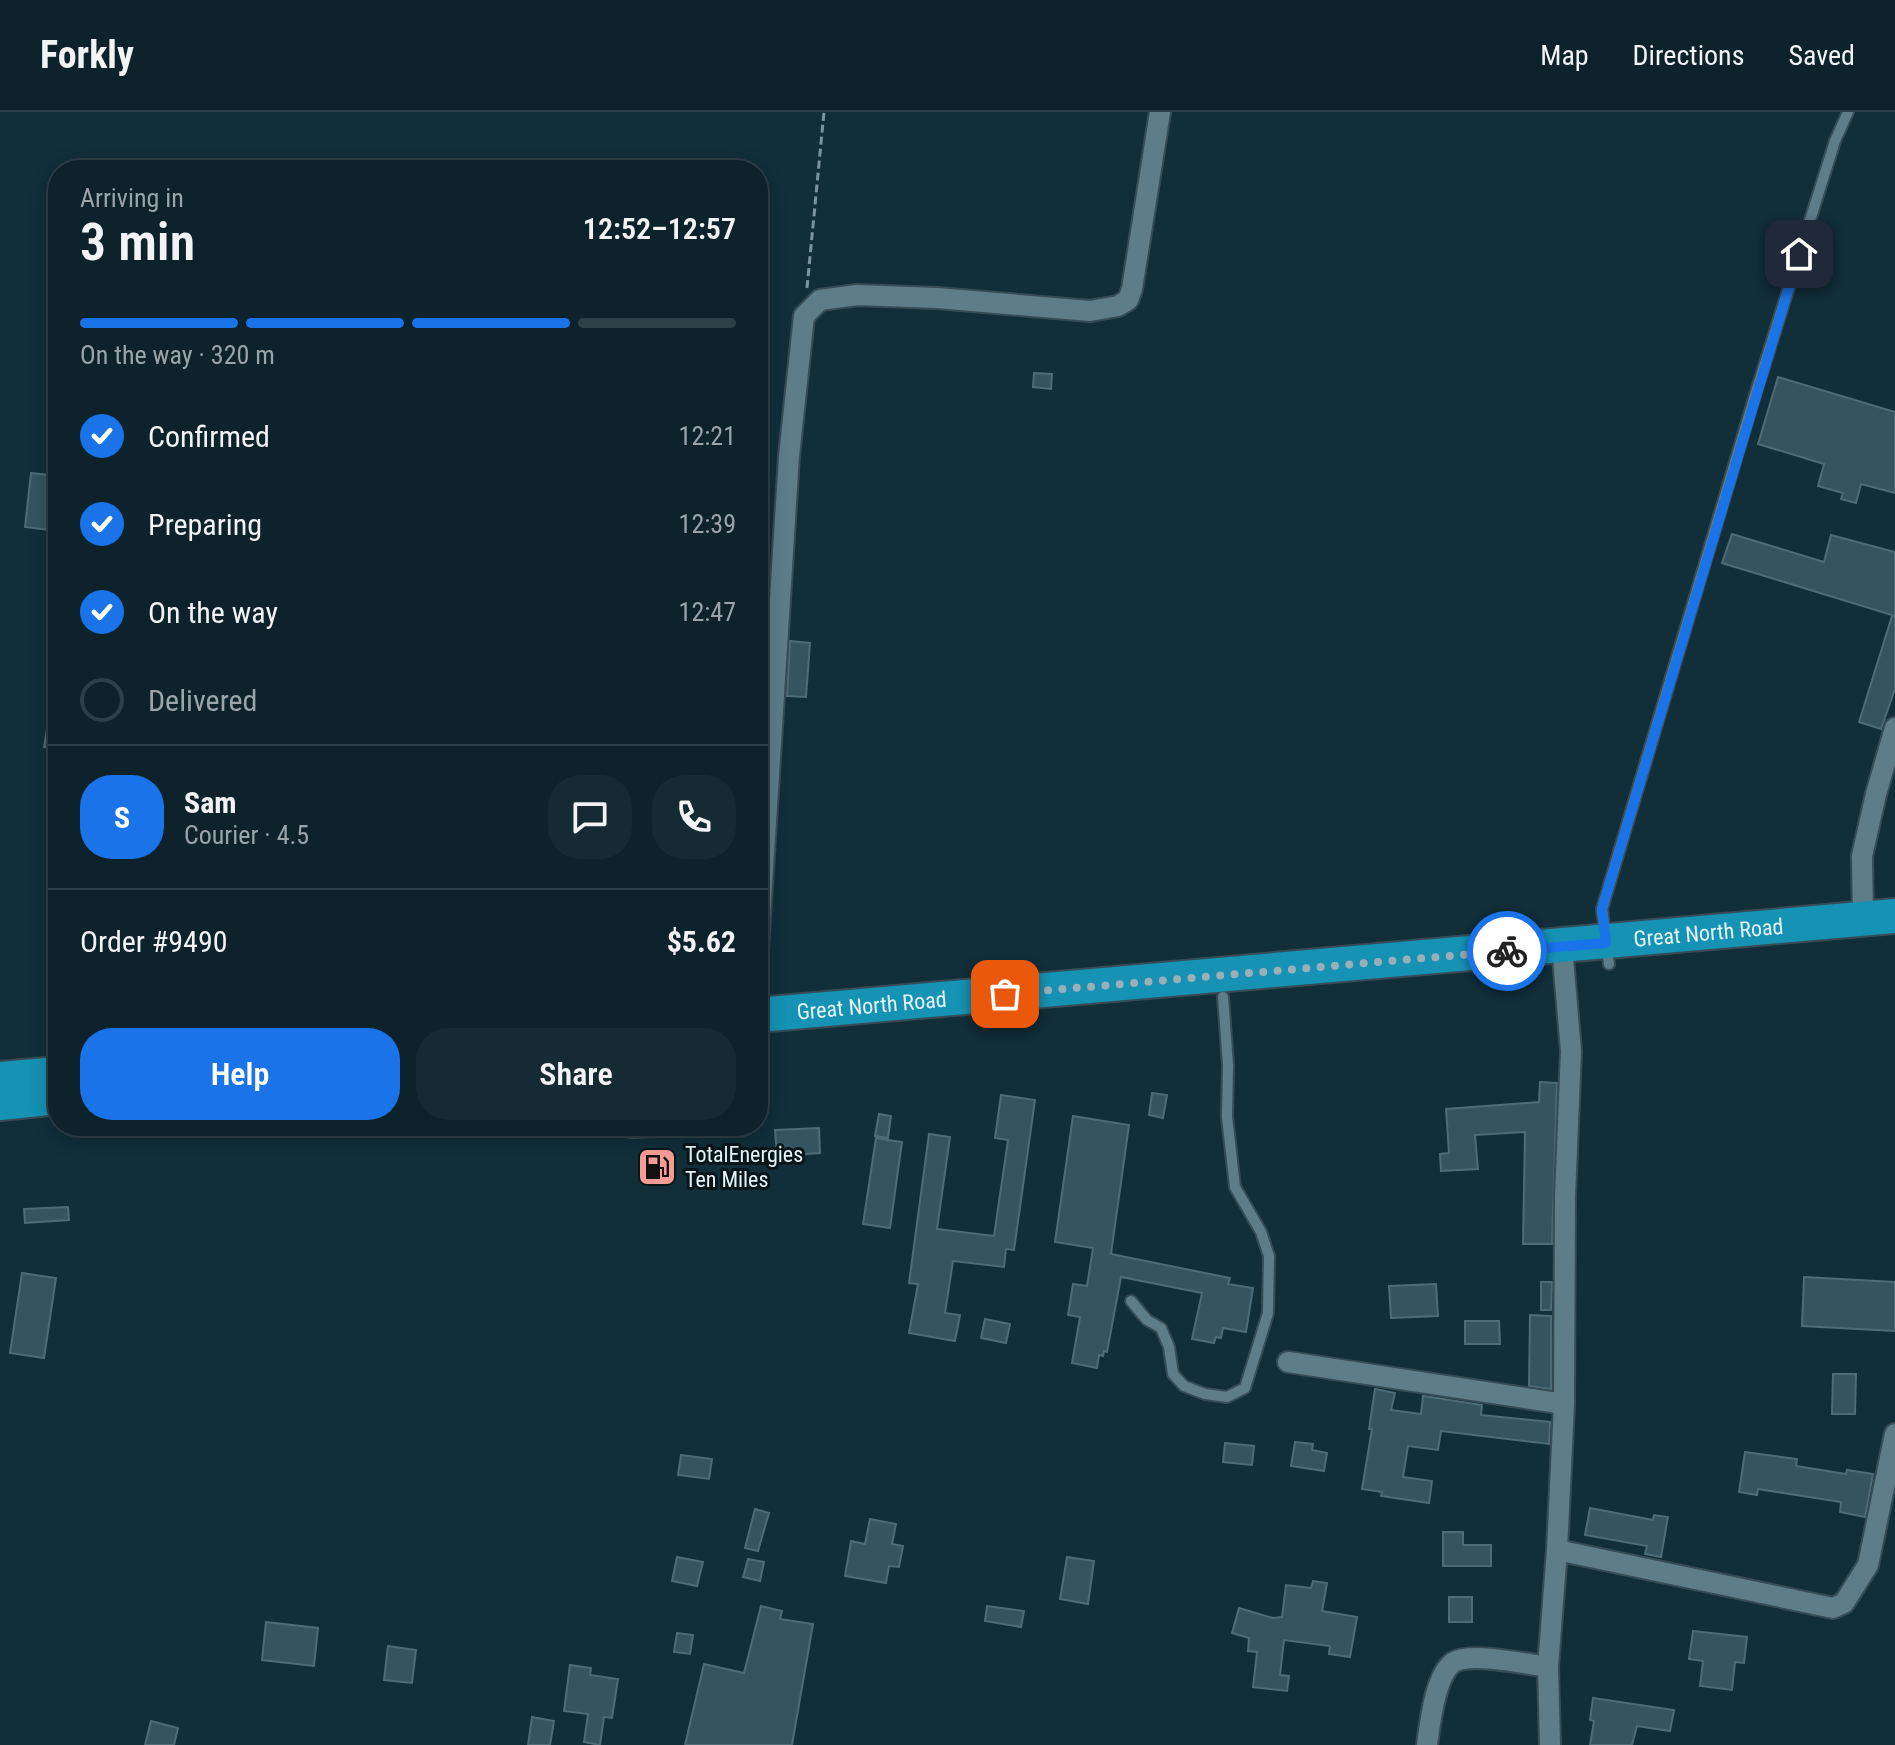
<!DOCTYPE html>
<meta charset="utf-8">
<style>
:root{--surface:#0d222b;--page:#162a33;--text:#f1f3f6;--muted:#9aa4a9;--line:#2d3f47;--accent:#1a73e8}
body{margin:0;font-family:"Roboto Condensed",sans-serif;background:var(--page);color:var(--text);height:100vh;display:flex;flex-direction:column;font-size:30px;white-space:nowrap}
*{box-sizing:border-box;margin:0}
p{font-size:26px;color:var(--muted)}
.icon{flex:none;width:44px;height:44px;fill:none;stroke:currentColor;stroke-width:2;stroke-linecap:round;stroke-linejoin:round}
.map{position:relative;flex:1;overflow:hidden}
.sheet{position:absolute;left:48px;top:48px;width:720px;height:976px;display:flex;flex-direction:column;background:var(--surface);border-radius:32px;box-shadow:0 4px 20px #0003,0 0 0 2px var(--line)}
.sheet>*{flex:none}
.pin{position:absolute;display:grid;place-items:center;width:68px;height:68px;color:#fff;margin:-34px;border-radius:16px;box-shadow:0 4px 12px #0006}
.courier{position:absolute;display:grid;place-items:center;width:80px;height:80px;margin:-40px;border:6px solid #1a73e8;border-radius:50%;background:#fff;color:#222;box-shadow:0 2px 10px #0007}
.head em{font-style:normal;font-weight:600}
.head div{display:flex;flex-direction:column-reverse}
.head{display:flex;align-items:center;justify-content:space-between;height:136px;padding:0 32px}
h1{font-size:52px;font-weight:600;line-height:60px}
.bar{display:grid;grid-template-columns:repeat(4,1fr);gap:12px 8px;align-content:center;height:96px;padding:0 32px}
.bar i{height:10px;border-radius:6px;background:var(--line)}
.bar .on{background:var(--accent)}
.bar p{grid-column:span 4}
.line{display:flex;align-items:center;gap:20px;padding:0 32px;border-top:2px solid var(--line)}
.line div{flex:1}
.round{display:grid;place-items:center;flex:none;width:84px;height:84px;border-radius:32px;background:var(--page)}
ol{padding:0 32px;list-style:none}
li{display:flex;align-items:center;gap:24px;height:88px}
li p{margin-inline-start:auto}
li .icon{padding:8px;border-radius:50%;background:var(--accent);color:#fff;stroke-width:4}
li:last-child{color:var(--muted)}
li i{width:44px;height:44px;border:4px solid var(--line);border-radius:50%}
.cta{display:flex;gap:16px;margin-top:auto;padding:16px 32px}
.cta a{flex:1;height:92px;border-radius:32px;background:var(--accent);color:#fff;font-size:32px;font-weight:600;line-height:92px;text-align:center}
.cta a+a{background:var(--page);color:var(--text)}
header{display:flex;align-items:center;gap:48px;box-sizing:border-box;height:112px;padding:0 40px;background:var(--surface);border-bottom:2px solid var(--line)}
header strong{font-size:38px}
nav{display:flex;gap:44px;margin-inline-start:auto;font-size:28px}
.map>svg:first-child{display:block}
.building{fill:#36545f;stroke:#4e6c78;stroke-width:2}
.lines{fill:none;stroke-linecap:round;stroke-linejoin:round}
.service-casing{stroke:#374c55;stroke-width:14}
.minor-casing{stroke:#374c55;stroke-width:24}
.trunk-casing{stroke:#374c55;stroke-width:38}
.path{stroke:#7e949d;stroke-width:3;stroke-dasharray:8 4;stroke-linecap:butt}
.service{stroke:#5e7d89;stroke-width:10}
.minor{stroke:#5e7d89;stroke-width:20}
.trunk{stroke:#1592b4;stroke-width:34}
.done{stroke:#9bafb8;stroke-width:8;stroke-dasharray:0 14.4}
.route{stroke:#1a73e8;stroke-width:10}
.labels{text-anchor:middle;stroke-width:6;stroke-linejoin:round;paint-order:stroke}
.street-label{font-size:22px;fill:#e5f5fc;stroke:#081519}
.poi-label{font-size:22px;fill:#e5f5fc;stroke:#081519;text-anchor:start}
</style>
<header>
<strong>Forkly</strong>
<nav><a>Map</a><a>Directions</a><a>Saved</a></nav>
</header>
<div class="map">
<svg width="1895" height="1633" viewBox="0 0 1895 1633">
<rect width="100%" height="100%" fill="#112e39"/>
<path class="building" d="M1034,261L1052,262L1051,277L1033,275Z
M1778,265L1895,300V381L1861,372L1856,391L1841,387L1843,381L1818,374L1824,352L1758,332Z
M31,361L58,364V419L25,415Z
M1732,422L1824,450L1831,423L1895,440V504L1722,451Z
M1892,504H1895V577L1881,617L1859,610Z
M790,529L810,531L806,585L787,584Z
M51,595L58,596V637L44,635Z
M1540,970L1557,971L1552,1132H1523L1525,1020L1475,1023L1478,1057L1441,1059L1440,1042L1449,1041L1446,997L1539,990Z
M1152,981L1167,983L1163,1006L1149,1003Z
M1001,983L1035,988L1014,1138L1006,1137L1004,1155L953,1149L945,1201L960,1203L955,1229L909,1221L918,1172L909,1171L929,1022L950,1025L937,1117L994,1124L1008,1028L995,1026Z
M879,1002L891,1004L888,1026L875,1024Z
M1073,1004L1129,1013L1111,1142L1230,1166L1228,1172L1253,1176L1246,1220L1223,1216L1221,1226L1216,1225L1214,1231L1192,1227L1202,1181L1121,1165L1107,1240L1104,1239L1103,1244L1099,1243L1097,1256L1072,1251L1080,1205L1068,1203L1073,1172L1087,1174L1093,1136L1055,1130Z
M819,1016L820,1041L777,1044L775,1018Z
M876,1026L902,1030L890,1116L863,1112Z
M68,1095L69,1108L25,1111L24,1097Z
M22,1161L56,1166L44,1246L10,1241Z
M1804,1165L1895,1170V1219L1802,1214Z
M1541,1170H1552L1551,1198H1541Z
M1436,1172L1438,1204L1391,1206L1389,1174Z
M1530,1203L1551,1204V1277L1529,1274Z
M985,1207L1010,1212L1006,1231L981,1226Z
M1465,1209H1499L1500,1232H1465Z
M1833,1262H1856L1855,1302H1832Z
M1375,1277L1395,1281L1391,1298L1421,1302L1423,1284L1482,1293L1481,1303L1550,1310L1549,1332L1441,1319L1438,1338L1408,1334L1403,1365L1432,1369L1429,1391L1381,1384L1382,1380L1362,1377L1372,1317H1369Z
M1295,1330L1313,1332L1312,1338L1327,1341L1324,1359L1291,1354Z
M1225,1331L1254,1334L1252,1353L1223,1350Z
M1745,1340L1797,1347L1796,1354L1846,1362L1847,1358L1873,1362L1865,1405L1840,1400L1841,1390L1758,1377L1757,1383L1739,1380Z
M681,1343L712,1347L709,1367L678,1363Z
M1590,1396L1653,1408L1654,1403L1668,1405L1661,1445L1645,1442L1647,1434L1585,1423Z
M755,1397L769,1401L758,1439L745,1436Z
M870,1407L896,1412L892,1432L903,1434L899,1455L889,1454L886,1471L845,1464L851,1429L865,1432Z
M1443,1420H1463V1433H1491V1454H1443Z
M677,1445L703,1450L697,1474L672,1469Z
M1067,1445L1094,1449L1088,1492L1060,1487Z
M748,1447L764,1450L760,1469L743,1465Z
M1313,1469L1327,1471L1322,1499L1357,1505L1350,1545L1329,1542L1330,1534L1284,1528L1280,1563L1289,1564L1287,1579L1253,1575L1257,1540L1248,1539L1249,1526L1232,1521L1239,1496L1273,1506L1282,1505L1286,1473L1311,1476Z
M1449,1485H1472V1510H1449Z
M761,1494L782,1499L780,1507L813,1512L792,1633H685L704,1552L744,1561Z
M987,1494L1024,1499L1021,1515L985,1509Z
M266,1510L318,1516L314,1554L262,1548Z
M1693,1519L1747,1525L1744,1551L1735,1550L1732,1578L1700,1574L1703,1549L1689,1547Z
M677,1521L693,1523L690,1542L674,1540Z
M388,1534L416,1538L412,1571L384,1568Z
M570,1553L591,1556L590,1563L618,1567L612,1606L604,1605L600,1633L584,1630L588,1602L564,1599Z
M1593,1586L1674,1598L1670,1619L1637,1614L1632,1633H1590L1594,1609L1590,1608Z
M532,1605L554,1609L550,1633H528Z
M151,1609L178,1616L174,1633H145Z"/>
<g class="lines">
<defs>
<path id="service" d="M1609,852L1602,797L1755,283L1835,29L1848,0
M630,1014V1020L715,1017V1014
M1131,1189L1147,1208L1161,1216L1169,1235L1173,1262L1184,1274L1205,1282L1227,1285L1245,1276L1268,1201L1269,1144L1261,1120L1235,1075L1227,1005L1228,953L1223,885"/>
<path id="minor" d="M1863,807L1862,744L1876,682L1895,616
M758,837L789,344L804,204L820,188L857,183L937,186L1090,199L1118,194L1128,188L1132,177L1160,0
M1288,1250L1564,1292
M1557,1438L1833,1496L1844,1491L1868,1453L1895,1322
M1427,1633C1430,1612 1435,1562 1454,1550C1472,1540 1526,1552 1548,1555
M1550,1633L1548,1555L1557,1438L1564,1292L1565,1084L1571,939L1562,835"/>
<g id="trunk">
<path id="s1" d="M758,903L1895,804"/>
<path d="M0,967L58,962"/>
<path d="M0,991L58,985"/>
</g>
</defs>
<use href="#service" class="service-casing"/>
<use href="#minor" class="minor-casing"/>
<use href="#trunk" class="trunk-casing"/>
<path class="path" d="M807,176L824,0"/>
<use href="#service" class="service"/>
<use href="#minor" class="minor"/>
<use href="#trunk" class="trunk"/>
</g>
<g class="lines">
<path class="done" d="M1005,882L1507,839"/>
<path class="route" d="M1507,839L1606,831L1602,797L1799,142"/>
</g>
<defs>
<symbol id="fuel-square" viewBox="-11 -11 22 22"><rect x="-9" y="-9" width="18" height="18" rx="4" fill="#f59c95" stroke="#081519"/><path d="M-5.5-6h7V0h2V4h1.3V-2.5L3-4.5l.8-.8L6-3V5H2.5V1h-1V6h-7ZM-4.2-4.7v3.2H.2V-4.7Z" fill="#111"/></symbol>
</defs>
<g fill-rule="evenodd">
<use href="#fuel-square" x="635" y="1033" width="44" height="44"/>
</g>
<g class="labels">
<g class="street-label">
<text dy="8" stroke="none"><textPath href="#s1" startOffset="954">Great North Road</textPath></text>
<text dy="8" stroke="none"><textPath href="#s1" startOffset="114">Great North Road</textPath></text>
</g>
<g class="poi-label">
<text x="685" y="1050">TotalEnergies<tspan x="685" dy="25">Ten Miles</tspan></text>
</g>
</g>
</svg>
<div class="pin" style="left:1005px;top:882px;background:#ea580c"><svg class="icon" aria-label="bag" viewBox="0 0 24 24"><path d="M5 8h14l-1 12H6zM9 8a3 3 0 0 1 6 0"/></svg></div>
<div class="pin" style="left:1799px;top:142px;background:#1f2937"><svg class="icon" aria-label="home" viewBox="0 0 24 24"><path d="M3 11l9-7 9 7M6 9v11h12V9"/></svg></div>
<div class="courier" style="left:1507px;top:839px"><svg class="icon" aria-label="bike" viewBox="0 0 24 24"><circle cx="6" cy="16" r="4"/><circle cx="18" cy="16" r="4"/><path d="M6 16l4-8h5l3 8M10 8l3 8H6M13 5h3"/></svg></div>
<section class="sheet">
<div class="head"><div><h1>3 min</h1><p>Arriving in</p></div><em>12:52–12:57</em></div>
<div class="bar"><i class="on"></i><i class="on"></i><i class="on"></i><i></i><p>On the way · 320 m</p></div>
<ol>
<li><svg class="icon" aria-label="check" viewBox="0 0 24 24"><path d="M5 12l5 5 9-10"/></svg>Confirmed<p>12:21</p></li>
<li><svg class="icon" aria-label="check" viewBox="0 0 24 24"><path d="M5 12l5 5 9-10"/></svg>Preparing<p>12:39</p></li>
<li><svg class="icon" aria-label="check" viewBox="0 0 24 24"><path d="M5 12l5 5 9-10"/></svg>On the way<p>12:47</p></li>
<li><i></i>Delivered</li>
</ol>
<div class="line" style="height:144px"><b class="round" style="background:var(--accent);color:#fff">S</b><div><b>Sam</b><p>Courier · 4.5</p></div><a class="round"><svg class="icon" aria-label="chat" viewBox="0 0 24 24"><path d="M4 5h16v11H9l-5 4z"/></svg></a><a class="round"><svg class="icon" aria-label="phone" viewBox="0 0 24 24"><path d="M5 4h4l2 5-3 2q2 4 5 5l2-3 5 2v4C11 20 4 13 5 4z"/></svg></a></div>
<div class="line" style="height:104px"><div>Order #9490</div><b>$5.62</b></div>
<div class="cta"><a>Help</a><a>Share</a></div>
</section>
</div>
